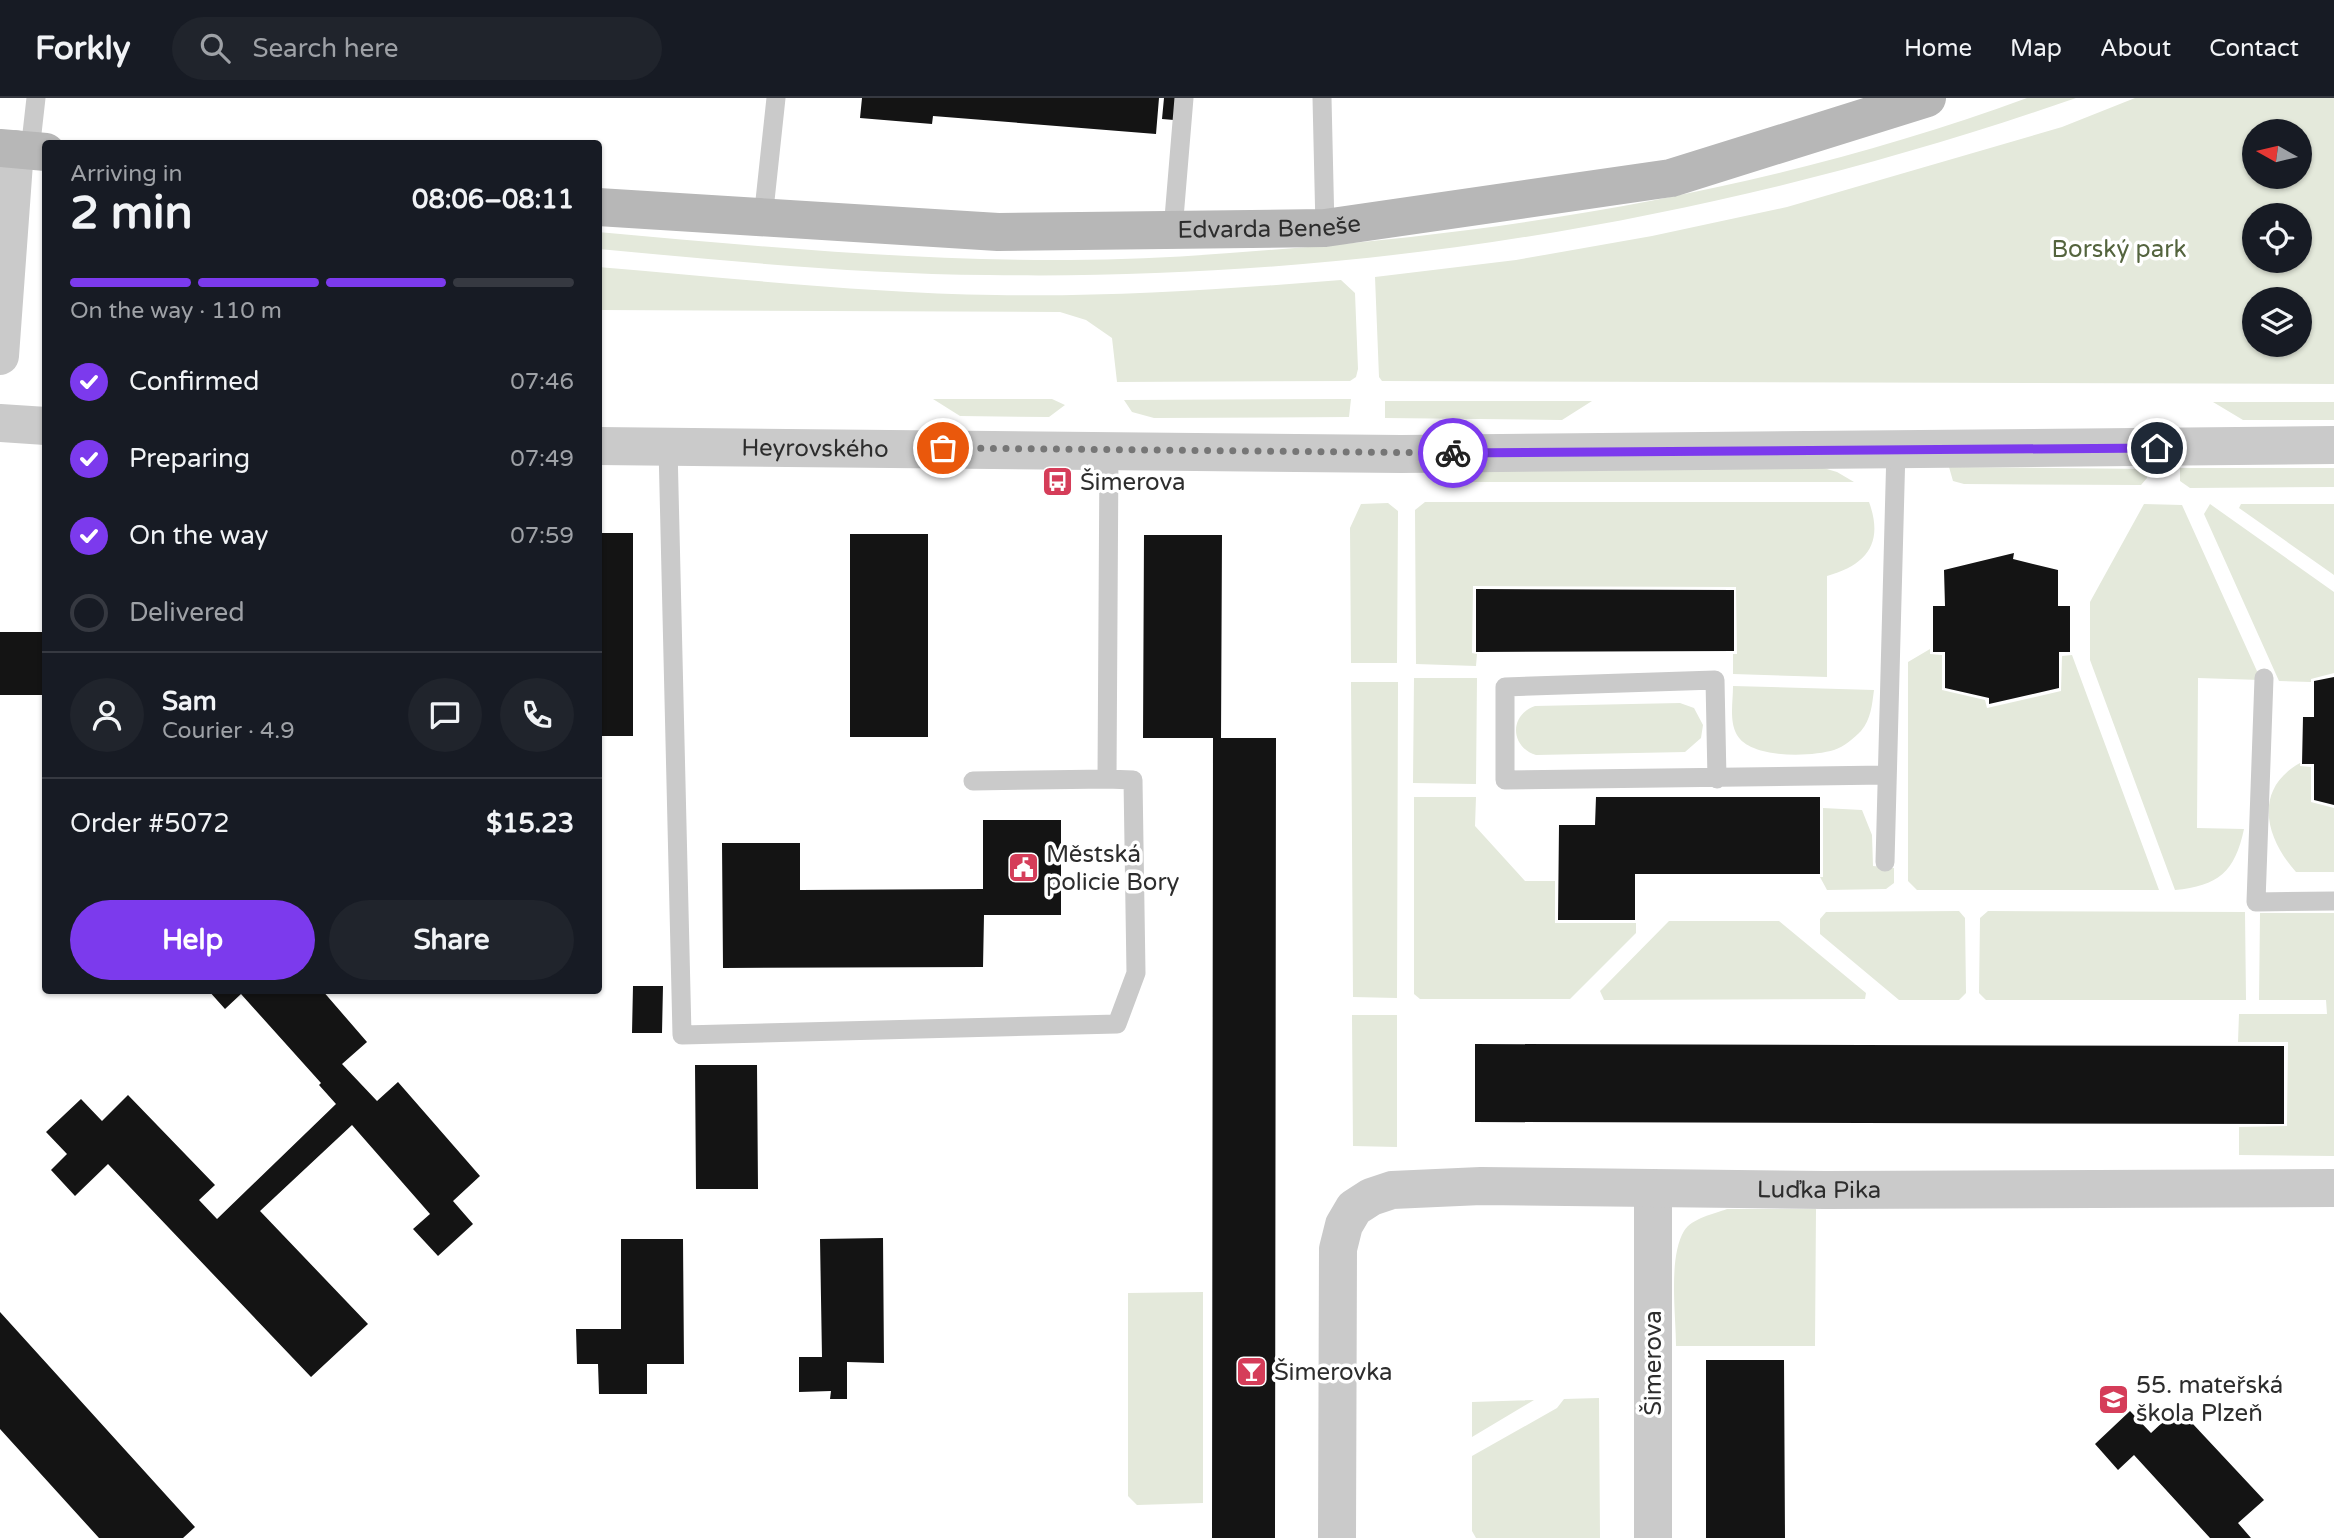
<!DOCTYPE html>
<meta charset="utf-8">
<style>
:root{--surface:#171b24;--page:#20242c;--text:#f1f3f6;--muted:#9ea1a6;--line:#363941;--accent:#7c3aed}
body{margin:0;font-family:"Varela Round",sans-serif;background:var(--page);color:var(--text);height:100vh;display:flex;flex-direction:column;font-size:26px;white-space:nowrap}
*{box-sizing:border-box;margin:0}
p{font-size:23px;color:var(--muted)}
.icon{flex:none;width:38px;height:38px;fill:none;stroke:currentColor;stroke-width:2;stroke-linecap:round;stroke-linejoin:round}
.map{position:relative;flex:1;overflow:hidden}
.sheet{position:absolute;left:42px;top:42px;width:560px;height:854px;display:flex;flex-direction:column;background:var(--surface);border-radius:7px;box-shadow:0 2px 5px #0004}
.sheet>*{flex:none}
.needle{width:46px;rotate:278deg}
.fabs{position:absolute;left:2242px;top:21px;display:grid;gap:14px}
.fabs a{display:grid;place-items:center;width:70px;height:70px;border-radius:50%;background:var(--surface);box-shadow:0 2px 5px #0004;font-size:35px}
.pin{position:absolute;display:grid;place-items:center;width:60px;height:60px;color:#fff;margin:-30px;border:4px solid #fff;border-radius:50%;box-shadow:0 2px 7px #0007}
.courier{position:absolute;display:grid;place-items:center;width:70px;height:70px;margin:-35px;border:5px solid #7c3aed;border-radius:50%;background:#fff;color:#222;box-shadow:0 2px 9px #0007}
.overview em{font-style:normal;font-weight:800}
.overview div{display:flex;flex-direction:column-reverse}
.overview{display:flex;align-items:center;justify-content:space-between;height:119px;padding:0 28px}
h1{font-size:46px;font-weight:800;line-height:52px}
.bar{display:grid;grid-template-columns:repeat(4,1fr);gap:10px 7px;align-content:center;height:84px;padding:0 28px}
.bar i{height:9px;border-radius:5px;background:var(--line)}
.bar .active{background:var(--accent)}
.bar p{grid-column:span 4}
.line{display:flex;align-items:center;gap:18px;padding:0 28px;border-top:2px solid var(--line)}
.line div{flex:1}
.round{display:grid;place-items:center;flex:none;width:74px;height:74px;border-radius:37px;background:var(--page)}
ol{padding:0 28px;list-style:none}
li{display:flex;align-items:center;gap:21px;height:77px}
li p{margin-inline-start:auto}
li .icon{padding:7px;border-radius:50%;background:var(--accent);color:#fff;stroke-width:4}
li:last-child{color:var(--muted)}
li i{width:38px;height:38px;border:4px solid var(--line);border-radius:50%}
.action{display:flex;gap:14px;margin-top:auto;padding:14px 28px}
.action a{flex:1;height:80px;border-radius:42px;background:var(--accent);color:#fff;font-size:28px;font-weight:800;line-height:80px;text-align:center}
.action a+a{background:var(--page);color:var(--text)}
header{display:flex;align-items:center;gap:42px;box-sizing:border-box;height:98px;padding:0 35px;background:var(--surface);border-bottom:2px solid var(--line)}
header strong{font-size:33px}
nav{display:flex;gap:38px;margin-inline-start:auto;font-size:24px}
.search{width:490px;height:63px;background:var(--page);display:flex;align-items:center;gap:18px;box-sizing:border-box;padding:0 24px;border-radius:38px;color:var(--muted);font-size:26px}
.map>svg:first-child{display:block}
.green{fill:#e4e9db;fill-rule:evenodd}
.building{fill:#141414}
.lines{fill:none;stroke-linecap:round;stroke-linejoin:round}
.lane{stroke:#cacaca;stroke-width:19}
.street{stroke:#cacaca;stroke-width:38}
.secondary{stroke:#b7b7b7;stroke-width:38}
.done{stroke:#767676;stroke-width:7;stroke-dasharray:0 12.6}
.route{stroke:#7c3aed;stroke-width:9}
.labels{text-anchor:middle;stroke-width:7;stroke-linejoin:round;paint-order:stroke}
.street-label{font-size:24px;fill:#2d2d2d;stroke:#fff}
.park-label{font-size:24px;fill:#54643e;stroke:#fff}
.poi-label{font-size:24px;fill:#2d2d2d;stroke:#fff;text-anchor:start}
</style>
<header>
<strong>Forkly</strong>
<div class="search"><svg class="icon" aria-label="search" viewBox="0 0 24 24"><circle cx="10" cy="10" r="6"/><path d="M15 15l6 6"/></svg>Search here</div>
<nav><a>Home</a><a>Map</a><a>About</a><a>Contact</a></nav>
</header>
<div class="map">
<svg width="2334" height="1440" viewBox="0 0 2334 1440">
<rect width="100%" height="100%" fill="#fff"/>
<path class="green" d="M2027,0H2076C1727,122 1359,183 989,177C859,176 728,163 599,151L598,134C755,148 913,163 1070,162C1145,162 1221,156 1295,150C1543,130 1793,86 2027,0Z
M2135,0H2334V286L1382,283L1379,279L1375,179L1516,162L1652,138L1787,109L2062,29ZM2254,33H2300V79H2254ZM2254,117H2300V163H2254ZM2254,201H2300V247H2254Z
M598,169C731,180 864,195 996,197C1111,199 1227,191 1341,182L1355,195L1358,271L1356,279L1350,283L1117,284L1112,240L1086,222L1060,214L599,212Z
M933,301H1052L1065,307L1049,319L960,318Z
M1351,301L1349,319L1154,320L1132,314L1124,302Z
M1385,303H1592L1562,322L1385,320Z
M2213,304H2334V322H2243Z
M1462,369H1820L1837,374L1854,384H1463Z
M1949,369L2148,371L2147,380L2141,387L1964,386L1953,383Z
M2180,370H2334V389L2190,390L2180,383Z
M1425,404H1869C1884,445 1867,467 1827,478V579L1733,576V556H1737L1736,489L1473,488L1472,555L1477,556L1476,568L1416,566L1415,412Z
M1388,405L1398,413L1397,565H1351L1350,430L1361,406Z
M2144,406L2182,407L2261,582L2198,580L2197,730L2244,731C2235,774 2218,788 2175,792L2090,562V504Z
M2210,406L2334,494V575L2311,581V584L2279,583L2204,416Z
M2241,406H2334V477L2239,410Z
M1930,551V556L1942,557V592L1985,602L1987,610L2061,593L2062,558L2072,557L2159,792H1917L1908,783V564Z
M1414,580H1477L1476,686L1413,685Z
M1351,584H1398L1397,900L1353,899Z
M1733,588L1874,592C1872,607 1871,621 1861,633C1854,640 1844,649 1834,652C1811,659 1751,661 1737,637C1729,623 1733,604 1733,588Z
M1680,605L1694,610L1703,627L1701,640L1685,654L1536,657C1510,649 1509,617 1535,608Z
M2300,665V668L2311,669V704L2334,710V774H2296C2265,740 2253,691 2300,665Z
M1414,699H1476L1475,728L1525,783H1555V825H1636V835L1570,901H1420L1414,896Z
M1823,710L1862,712L1872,737L1873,768L1894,770V785L1886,791L1827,792L1820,779H1823Z
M1959,813L1965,820L1966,895L1959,902H1899L1820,836V821L1826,814Z
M1988,813L2245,814L2246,902H1986L1979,895L1980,820Z
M2260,815H2334V1058L2239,1057V1029L2287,1028L2288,944H2238L2239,916H2327L2326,902H2259Z
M1669,823H1779L1866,895L1865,901L1604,902L1600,893Z
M1352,917H1397V1049L1353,1048Z
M1727,1111H1816L1815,1248H1676C1676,1217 1668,1160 1684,1133C1692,1120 1714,1116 1727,1111Z
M1203,1194V1405L1137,1407L1128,1398V1195Z
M1599,1300L1600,1440H1476L1472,1433V1358L1557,1310L1564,1301Z
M1534,1302L1472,1339V1304Z"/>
<path class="building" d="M862,0H1159L1156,36L933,18L932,26L860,20Z
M1164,0H1176L1174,22L1162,21Z
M598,435H633V638H598Z
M850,436H928V639H850Z
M1144,437H1222L1221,640H1276L1275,1440H1212L1213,640H1143Z
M2014,455L2013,461L2058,472V508H2070V554H2059V590L1989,606V600L1945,590V554H1933V508H1945L1944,472Z
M1476,491L1734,492V553L1476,554Z
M0,534H46V597H0Z
M2334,579V707L2314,702V666H2302L2303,619H2314V583Z
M1596,699H1820V776H1635V822H1558L1559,727H1595Z
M983,722H1061V817H984L983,869L723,870L722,745H800V792L983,791Z
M633,888H663L662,935H632Z
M208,892H322L367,944L342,966L377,1003L398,984L480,1078L453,1103L473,1126L438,1158L413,1131L430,1116L352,1027L260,1113L368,1226L311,1279L108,1066L75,1098L51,1072L67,1056L46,1034L81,1001L102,1023L128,997L215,1087L199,1102L217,1121L336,1006L319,987L321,985L241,896L225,911Z
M1475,946L2284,948V1026L1475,1024Z
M695,967H757L758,1091H696Z
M883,1140L884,1265L847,1264V1301H830L831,1293L799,1294V1259H822L820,1141Z
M621,1141H683L684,1266H647V1296H599L598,1266H577L576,1231H621Z
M0,1214L195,1429L183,1440H99L0,1331Z
M1706,1262H1784L1785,1440H1706Z
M2178,1310L2264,1402L2238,1425L2251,1440H2210L2134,1357L2118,1372L2095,1346L2130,1313L2151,1335Z"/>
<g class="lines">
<path class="lane" d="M1322,0L1325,130
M30,53L36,0
M763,121L776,0
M1173,132L1184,0
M668,349L682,937L1117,926L1136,875L1133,682L1107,681L1109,351
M2264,580L2256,804L2334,803
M1717,681L1715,582L1505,589V682L1886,677
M973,683L1107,681
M1885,764L1896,351"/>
<g class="street">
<path d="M0,258L15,51"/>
<path d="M0,325L46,328"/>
<path id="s1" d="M598,348L1401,356L2334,347"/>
<path d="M1653,1090V1440"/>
<path id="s2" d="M1337,1440L1338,1151L1344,1127L1354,1110L1371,1099L1392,1092L1481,1088L1825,1092L2334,1090"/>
</g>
<g class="secondary">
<path d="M0,50L46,54"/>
<path id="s3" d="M598,109L998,134L1325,130L1671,80L1927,0"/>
</g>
</g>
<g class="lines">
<path class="done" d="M943,350L1453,355"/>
<path class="route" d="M1453,355L2157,350"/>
</g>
<defs>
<symbol id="bus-square" viewBox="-11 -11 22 22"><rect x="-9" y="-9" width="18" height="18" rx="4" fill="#d53d59" stroke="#fff"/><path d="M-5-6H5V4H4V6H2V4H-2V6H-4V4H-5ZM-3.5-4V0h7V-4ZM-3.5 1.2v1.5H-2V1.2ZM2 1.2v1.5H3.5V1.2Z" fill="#fff"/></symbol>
<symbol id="civic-square" viewBox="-11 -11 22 22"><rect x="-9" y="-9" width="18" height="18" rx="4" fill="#d53d59" stroke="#fff"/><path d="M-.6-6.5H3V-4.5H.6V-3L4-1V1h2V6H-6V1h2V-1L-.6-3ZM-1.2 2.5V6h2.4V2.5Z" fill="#fff"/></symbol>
<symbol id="bar-square" viewBox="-11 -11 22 22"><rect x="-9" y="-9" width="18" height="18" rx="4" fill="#d53d59" stroke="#fff"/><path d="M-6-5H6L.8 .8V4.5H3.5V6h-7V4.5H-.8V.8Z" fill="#fff"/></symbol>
<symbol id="school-square" viewBox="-11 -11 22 22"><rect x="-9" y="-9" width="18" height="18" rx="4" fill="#d53d59" stroke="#fff"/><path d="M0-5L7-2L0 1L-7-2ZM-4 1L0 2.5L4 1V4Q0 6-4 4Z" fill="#fff"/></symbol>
</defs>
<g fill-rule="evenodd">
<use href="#bus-square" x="1040" y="366" width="35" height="35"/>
<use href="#civic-square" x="1006" y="752" width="35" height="35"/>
<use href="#bar-square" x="1234" y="1256" width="35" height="35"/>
<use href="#school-square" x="2096" y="1284" width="35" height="35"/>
</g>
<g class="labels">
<g class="street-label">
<text dy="8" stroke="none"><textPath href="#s3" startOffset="672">Edvarda Beneše</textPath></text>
<text dy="8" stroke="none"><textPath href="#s1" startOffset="217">Heyrovského</textPath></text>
<text dy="8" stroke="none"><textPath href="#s2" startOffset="803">Luďka Pika</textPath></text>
<text transform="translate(1653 1265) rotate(-90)" y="8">Šimerova</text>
</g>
<g class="park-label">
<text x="2119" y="159">Borský park</text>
</g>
<g class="poi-label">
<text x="1080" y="392">Šimerova</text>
<text x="1046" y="764">Městská<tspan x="1046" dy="28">policie Bory</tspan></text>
<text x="1274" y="1282">Šimerovka</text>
<text x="2136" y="1295">55. mateřská<tspan x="2136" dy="28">škola Plzeň</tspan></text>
</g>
</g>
</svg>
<div class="fabs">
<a><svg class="needle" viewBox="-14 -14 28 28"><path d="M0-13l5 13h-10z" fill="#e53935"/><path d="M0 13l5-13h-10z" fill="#9ea1a6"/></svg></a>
<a><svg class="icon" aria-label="locate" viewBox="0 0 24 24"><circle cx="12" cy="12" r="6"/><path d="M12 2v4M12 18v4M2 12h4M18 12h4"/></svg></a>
<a><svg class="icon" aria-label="layers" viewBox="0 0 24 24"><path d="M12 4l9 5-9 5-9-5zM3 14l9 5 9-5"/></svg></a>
</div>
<div class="pin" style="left:943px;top:350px;background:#ea580c"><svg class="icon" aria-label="bag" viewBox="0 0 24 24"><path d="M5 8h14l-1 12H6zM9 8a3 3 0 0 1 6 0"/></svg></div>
<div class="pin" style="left:2157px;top:350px;background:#1f2937"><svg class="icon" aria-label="home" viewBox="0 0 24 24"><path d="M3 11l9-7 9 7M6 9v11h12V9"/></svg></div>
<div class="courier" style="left:1453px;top:355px"><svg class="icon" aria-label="bike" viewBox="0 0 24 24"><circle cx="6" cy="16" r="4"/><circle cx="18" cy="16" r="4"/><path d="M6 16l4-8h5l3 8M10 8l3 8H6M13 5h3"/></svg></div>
<section class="sheet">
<div class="overview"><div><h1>2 min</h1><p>Arriving in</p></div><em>08:06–08:11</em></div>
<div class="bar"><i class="active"></i><i class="active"></i><i class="active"></i><i></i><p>On the way · 110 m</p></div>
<ol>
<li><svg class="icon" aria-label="check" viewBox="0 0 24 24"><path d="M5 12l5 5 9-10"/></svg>Confirmed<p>07:46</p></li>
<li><svg class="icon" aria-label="check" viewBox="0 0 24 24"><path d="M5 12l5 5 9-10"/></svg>Preparing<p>07:49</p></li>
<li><svg class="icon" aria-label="check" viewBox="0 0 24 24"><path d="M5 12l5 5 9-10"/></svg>On the way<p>07:59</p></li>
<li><i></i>Delivered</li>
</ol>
<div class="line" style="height:126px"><a class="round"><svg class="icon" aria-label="person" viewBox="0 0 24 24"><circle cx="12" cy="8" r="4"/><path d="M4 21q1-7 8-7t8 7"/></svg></a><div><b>Sam</b><p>Courier · 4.9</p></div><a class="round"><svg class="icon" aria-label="chat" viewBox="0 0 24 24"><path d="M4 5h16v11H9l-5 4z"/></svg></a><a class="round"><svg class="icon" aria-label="phone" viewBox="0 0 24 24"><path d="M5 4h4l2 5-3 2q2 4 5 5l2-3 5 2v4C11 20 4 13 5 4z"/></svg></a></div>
<div class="line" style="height:91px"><div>Order #5072</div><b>$15.23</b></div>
<div class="action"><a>Help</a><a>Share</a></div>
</section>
</div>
